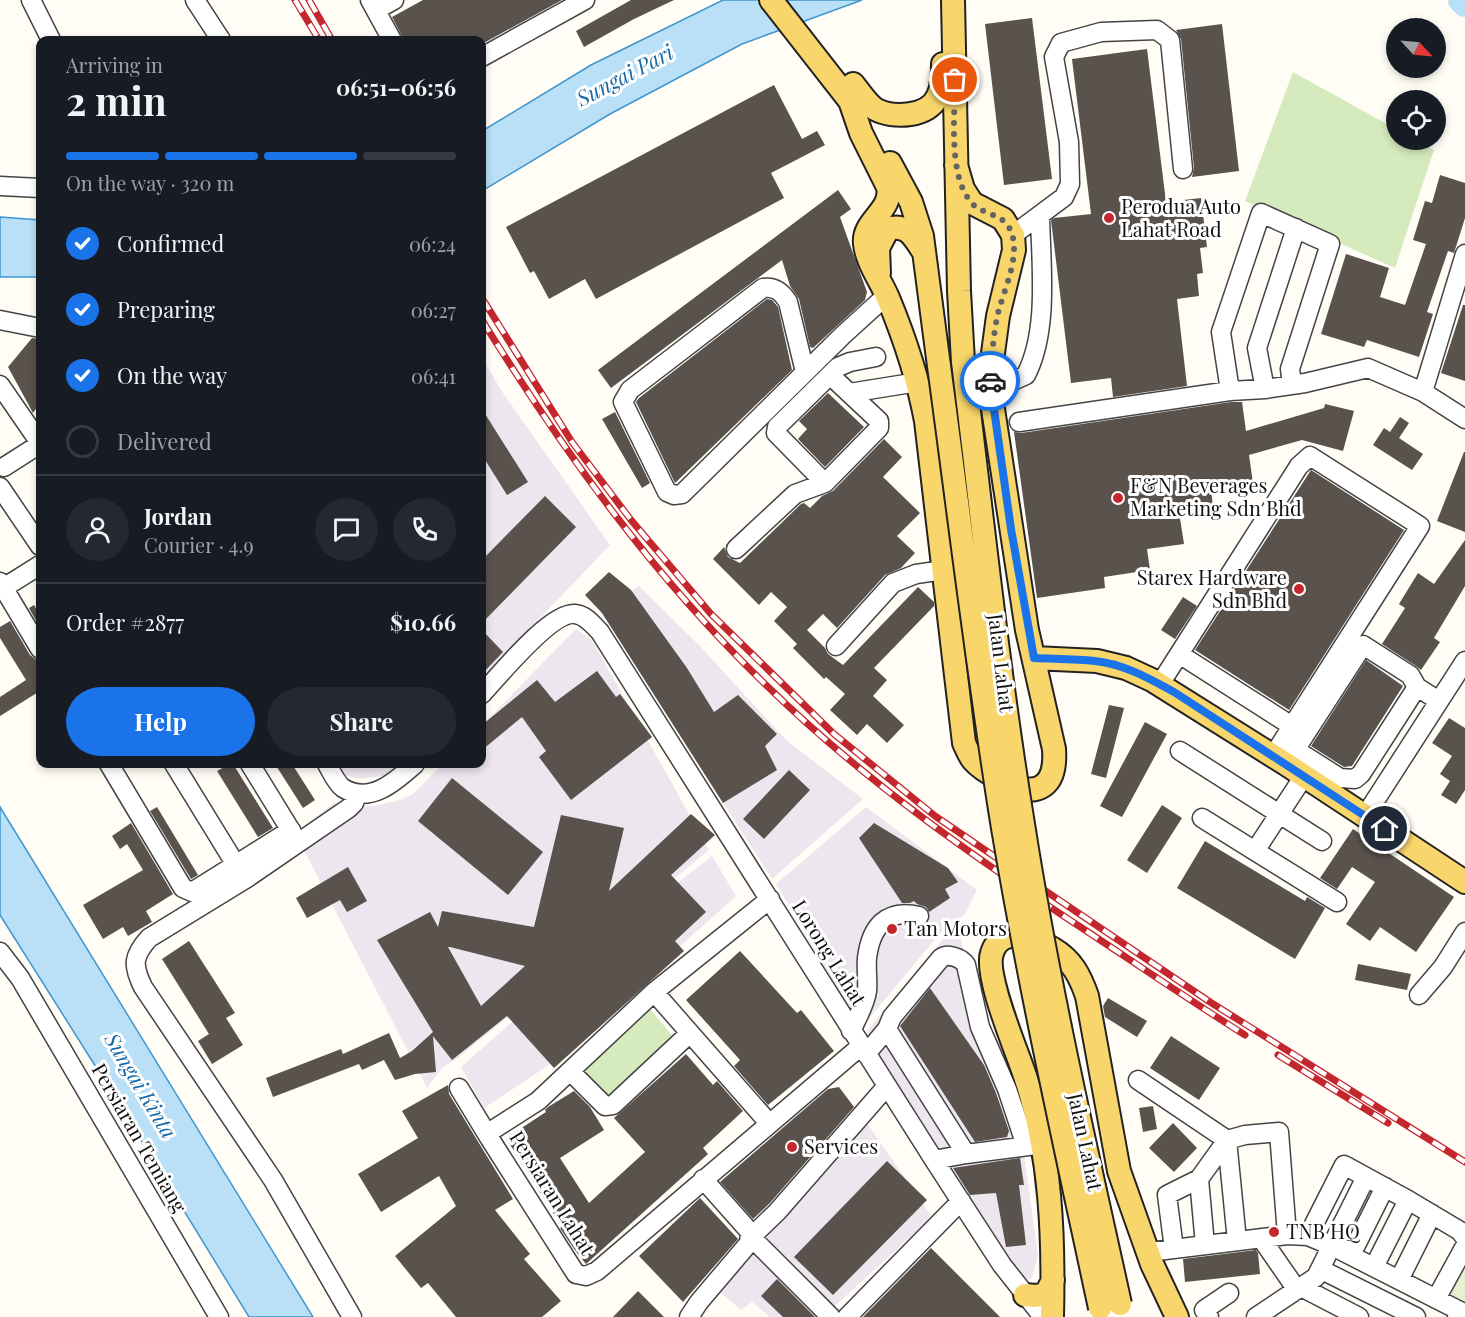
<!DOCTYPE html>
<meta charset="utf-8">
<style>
:root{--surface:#171b24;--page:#242831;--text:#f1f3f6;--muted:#9ea1a6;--line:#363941;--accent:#1a73e8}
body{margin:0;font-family:"Playfair Display",serif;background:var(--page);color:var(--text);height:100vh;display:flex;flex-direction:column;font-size:22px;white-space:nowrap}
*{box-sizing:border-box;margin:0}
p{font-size:20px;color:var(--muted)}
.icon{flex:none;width:33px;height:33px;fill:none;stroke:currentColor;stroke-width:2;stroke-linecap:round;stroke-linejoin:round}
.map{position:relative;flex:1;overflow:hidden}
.side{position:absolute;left:36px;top:36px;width:450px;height:732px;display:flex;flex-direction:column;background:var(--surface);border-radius:12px;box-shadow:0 3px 9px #0003}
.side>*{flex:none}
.needle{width:39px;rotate:116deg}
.controls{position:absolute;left:1386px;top:18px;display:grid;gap:12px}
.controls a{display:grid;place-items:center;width:60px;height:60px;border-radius:50%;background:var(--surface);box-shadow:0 3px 9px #0003;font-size:30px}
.pin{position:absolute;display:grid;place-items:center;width:51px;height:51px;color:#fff;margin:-26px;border:3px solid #fff;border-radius:50%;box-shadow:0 2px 6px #0007}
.courier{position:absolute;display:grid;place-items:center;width:60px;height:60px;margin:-30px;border:4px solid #1a73e8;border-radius:50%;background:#fff;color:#222;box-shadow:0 2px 8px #0007}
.headline em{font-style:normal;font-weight:700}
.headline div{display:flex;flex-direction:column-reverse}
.headline{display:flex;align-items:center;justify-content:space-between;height:102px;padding:0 30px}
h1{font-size:39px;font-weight:700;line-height:45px}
.bar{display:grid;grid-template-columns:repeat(4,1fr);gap:9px 6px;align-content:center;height:72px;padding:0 30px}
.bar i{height:8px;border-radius:4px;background:var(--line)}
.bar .active{background:var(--accent)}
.bar p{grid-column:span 4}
.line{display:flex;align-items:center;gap:15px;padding:0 30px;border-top:2px solid var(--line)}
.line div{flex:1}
.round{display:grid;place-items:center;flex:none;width:63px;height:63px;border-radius:32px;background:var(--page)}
ol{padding:0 30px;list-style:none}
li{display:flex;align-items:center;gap:18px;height:66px}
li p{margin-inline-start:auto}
li .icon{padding:6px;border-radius:50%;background:var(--accent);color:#fff;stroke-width:4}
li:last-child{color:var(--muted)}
li i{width:33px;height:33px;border:3px solid var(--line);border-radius:50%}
.cta{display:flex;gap:12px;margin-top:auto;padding:12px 30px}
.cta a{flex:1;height:69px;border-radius:36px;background:var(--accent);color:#fff;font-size:24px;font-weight:700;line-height:69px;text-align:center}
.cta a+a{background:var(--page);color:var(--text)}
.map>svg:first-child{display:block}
.industrial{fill:#eee6ef}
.green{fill:#d5ebbd}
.pitch{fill:#e6f2cf}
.water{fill:#b9e0f7;stroke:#3f96cf;stroke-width:1.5}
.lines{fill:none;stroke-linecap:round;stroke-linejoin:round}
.river{stroke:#b9e0f7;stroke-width:26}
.building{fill:#5a524d;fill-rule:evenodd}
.minor-casing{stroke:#444;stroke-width:21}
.major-casing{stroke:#222;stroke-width:26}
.minor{stroke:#fff;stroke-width:18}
.major{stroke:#f9d66b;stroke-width:22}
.rail-casing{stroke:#c4262e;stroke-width:7}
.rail{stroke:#fff;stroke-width:4.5;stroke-dasharray:14;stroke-linecap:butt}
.major-bridge-casing{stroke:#222;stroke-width:26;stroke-linecap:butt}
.major-bridge{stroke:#f9d66b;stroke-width:22}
.done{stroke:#646461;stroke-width:6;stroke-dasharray:0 10.8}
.route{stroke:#1a73e8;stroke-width:8}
.poi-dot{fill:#c4262e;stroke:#fff;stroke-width:2}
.labels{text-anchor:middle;stroke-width:6;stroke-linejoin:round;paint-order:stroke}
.poi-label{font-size:20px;fill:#111;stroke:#fff;text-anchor:start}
.street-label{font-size:20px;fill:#111;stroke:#fff}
.water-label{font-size:21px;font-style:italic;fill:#1768a6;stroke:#fff}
</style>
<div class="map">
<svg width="1465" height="1317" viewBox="0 0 1465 1317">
<rect width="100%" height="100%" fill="#fffdf5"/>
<path class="industrial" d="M482,358L503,393L610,545L482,679Z
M639,586L700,646L787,741L863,799L772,879L600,611Z
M576,629L592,640L709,850L458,1058L442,1068L427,1088L295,833L334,803L374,806L400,800L413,794L443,764H482V725Z
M332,764H401L390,775L362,779L338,774Z
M866,807L977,890L963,917L952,919L861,1028L776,884Z
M712,856L736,896L546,1067L484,1108L461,1067L614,932Z
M957,922L968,970L1024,1155L1038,1255L1032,1278L1024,1285L863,1036Z
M864,1119L932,1217L823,1317H770L752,1302L741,1310L720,1292Z"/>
<path class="green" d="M1293,72L1396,129V140H1416L1434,150L1395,268L1245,201Z
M650,1009L676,1040L607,1099L581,1068Z"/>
<path class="pitch" d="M1465,1261V1306L1445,1293Z"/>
<path class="water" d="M723,0H862L742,44L610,114L482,191V131L591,65Z
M0,217L40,220V277H0Z
M0,807L313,1317H249L101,1075L0,915Z"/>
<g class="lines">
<path class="river" d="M1461,0L1465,4"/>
</g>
<path class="building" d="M423,0H562L482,44V40H404L392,17Z
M631,0H674L634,19L584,47L576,31Z
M1032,18L1052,179L1004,185L985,24Z
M1222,24L1239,171L1192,177L1194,168L1181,39L1176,30Z
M1147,49L1166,202L1201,198L1207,247L1200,248L1203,273L1197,274L1199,296L1177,299L1187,386L1113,397L1111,378L1071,383L1051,220L1054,218L1091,214L1072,59Z
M774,85L802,139L817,131L825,145L771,173L784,198L596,299L585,279L549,299L534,271L530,273L506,227Z
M1440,175L1465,183V218L1454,253L1448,251L1427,312L1433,314L1419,357L1367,340L1364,347L1321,334L1346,254L1389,268L1380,297L1405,305L1426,244L1413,240L1425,201L1432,203Z
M838,190L851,209L840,217L867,292L865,300L813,348L810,347L799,299L790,286L782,260L611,388L598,370Z
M767,299L772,300L778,307L792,370L675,483L636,402L639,398Z
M1463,305H1465V381L1441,373Z
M32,338L40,339V411L36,409L33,413L8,367Z
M828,393L864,427L825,467L798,439L807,429L799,421Z
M1231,402H1242L1246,431L1324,408L1325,404L1354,411L1343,451L1302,440L1249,455L1253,483L1211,489L1213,507L1179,512L1184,544L1147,549L1150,570L1104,577L1105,588L1037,598L1014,432L1021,433Z
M482,409L528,482L507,495L482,455Z
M615,412L650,483L642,488L602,419Z
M1400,417L1409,423L1399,438L1423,454L1412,470L1373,445L1384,428L1390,432Z
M884,439L902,457L883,477L920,513L897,536L915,553L901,568L885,575L837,628L823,614L807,630L825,648L828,654L843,665L918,587L934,602V606L874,668L887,680L873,696L904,725L887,743L867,724L857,735L830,710L845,694L826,677L824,679L793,648L797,644L774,621L787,607L771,592L759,605L713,559L724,547L728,557L740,563L801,504L804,503L810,508L822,496L833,491Z
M1464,452H1465V532L1437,521Z
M1311,470L1404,530L1289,710L1195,650Z
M545,496L576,527L482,623V560Z
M1465,540V586L1434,638L1440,642L1421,670L1416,666L1382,644L1405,608L1399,604L1418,573L1434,584Z
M609,572L631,590L687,668L714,712L738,695L777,734L765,746L777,770L723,803L602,613L585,595Z
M1183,597L1197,606L1175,639L1161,630Z
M34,605L40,615V628L29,608Z
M10,621L30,655L35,659L40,660V691L0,716V697L26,680L0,638V627Z
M482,630L503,652L482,674Z
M1366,660L1403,686L1352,766L1344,767L1311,746Z
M597,671L616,697L620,694L652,737L571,800L539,757L546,751L522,717L482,750V725L537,680L555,702Z
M1109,705L1124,708L1106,778L1091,774Z
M1449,718L1465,728V790L1456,804L1441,795L1450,781L1440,774L1452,756L1432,743Z
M1145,722L1167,734L1122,817L1100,806Z
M230,764H233L273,828L258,837L217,771Z
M275,764H292L315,800L303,808Z
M789,770L810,790L764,839L743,819Z
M452,778L543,852L508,895L418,821Z
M1162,805L1182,818L1147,873L1127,860Z
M157,807L198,875L191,879L150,811Z
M691,814L715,835L671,875L706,912L675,941L684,951L554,1068L507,1016L452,1060L433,1036L436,1072L415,1074L395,1080L384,1060L362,1070L359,1064L273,1097L266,1078L341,1049L343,1054L389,1033L400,1058L412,1051L433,1032L377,940L430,912L438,927L442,911L534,927L561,815L624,828L609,891ZM448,947H450L525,966L481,1006Z
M131,823L173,894L146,911L152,922L128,936L123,927L103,939L83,905L143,870L127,844L120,849L112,836Z
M874,823L948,868L958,882L945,889L950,898L929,912L926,907L917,904L914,901L910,903H902L859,838Z
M1353,829L1454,897L1416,952L1380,927L1370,941L1346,924L1375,882L1352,867L1337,889L1320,878Z
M1205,841L1305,901L1307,897L1325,908L1295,959L1177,888Z
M348,867L367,901L347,912L340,900L307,918L296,898Z
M189,941L235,1013L226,1018L243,1045L212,1064L198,1041L209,1034L162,959Z
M740,951L797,1013L801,1010L834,1051L768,1105L734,1066L740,1060L686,1000Z
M1358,964L1411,974L1407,990L1355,980Z
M930,988L984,1065L996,1093L1009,1131L1007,1137L975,1142L900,1026Z
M1108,998L1147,1021L1137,1037L1105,1017L1103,1006Z
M1171,1036L1220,1068L1199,1100L1150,1068Z
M686,1054L713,1085L717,1081L743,1111L703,1148L708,1154L586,1264L574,1249L560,1228L562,1227L506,1138L546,1112L545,1110L548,1107L574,1091L590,1107L604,1130L560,1158L589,1203L645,1152L614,1118Z
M448,1085L449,1094L513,1199L495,1210L530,1254L524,1259L561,1301L542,1317H456L428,1283L421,1288L395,1256L456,1206L439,1176L381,1212L358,1174L418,1138L402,1111Z
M839,1087L854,1107L769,1204L753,1219L720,1182L828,1089Z
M1153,1106L1157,1129L1143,1132L1139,1108Z
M1173,1123L1197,1148L1174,1172L1149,1148Z
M1020,1158L1024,1185H1019L1026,1245L1006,1247L996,1193L970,1195L953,1168Z
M887,1161L927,1200L833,1295L794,1257Z
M700,1198L738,1239L683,1302L639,1256Z
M931,1248L1000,1317H863Z
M1256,1250L1258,1253L1260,1274L1185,1282L1183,1259Z
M777,1279L815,1317H783L761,1296Z
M638,1291L664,1317H613Z"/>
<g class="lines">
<defs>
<path id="minor" d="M31,0L51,40
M195,0L221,40
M370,0L392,40
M376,10L394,0
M482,57L585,0
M0,186L40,188
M1013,235L1064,197L1070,184L1069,142L1054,57L1061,43L1101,32L1157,30L1170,40L1183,169
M0,320L40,328
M805,372L788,302C782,292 775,286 763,288L630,390L623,402L667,492L674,495L682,494L843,335L887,295
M0,385L40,443
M1265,389L1257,348L1296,228
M991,391L1026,375C1049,330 1041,266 1040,215
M1230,391L1221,332L1261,213L1330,244L1290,369L1292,385
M1423,392L1465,254
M849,393L918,382
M1019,422L1230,391L1265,389L1305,383L1368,368L1423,392L1465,419
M4,467L40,444
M825,483L776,433L777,427L838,367L850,362L876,357
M0,487L40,546
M736,549L795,494L825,483L879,428V421L830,375
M0,582L40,649
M0,590L40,565
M836,646L893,583L916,574L944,570
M1179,654L1292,726
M1160,684L1299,466L1310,456L1420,526L1273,756
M482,694C499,676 551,611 575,614C586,615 593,625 600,632L934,1160L1002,1265L1043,1317
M1296,750L1340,778L1355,779L1361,774L1417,687L1439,701
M1180,751L1322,841
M109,764L183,888L192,892L291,830
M174,764L236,865
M250,764L296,839
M327,764C331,771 336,783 343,788C370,805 396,781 415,764
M1286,764L1363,645L1410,675L1417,687
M1304,776L1255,851L1337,902
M1365,816L1465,661
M1202,818L1255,851
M770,899L654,992L538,1101L491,1131L490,1139L576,1274L586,1276L597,1271L861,1046
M0,952L20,978L219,1317
M654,992L769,1123
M1419,995L1443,967L1465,932
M887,1029L892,1017L941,958C948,953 962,958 966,965L980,1027L1007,1089L1026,1146
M851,1031C857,1018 865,1005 867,991C868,981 866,969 867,958C871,927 886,908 919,916
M866,1054L887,1029L966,1154L934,1160
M570,1071L605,1106L613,1105L690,1033
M1138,1080L1227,1140L1237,1241
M459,1088L490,1139
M966,1154L1036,1145
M1199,1179L1205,1245
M1308,1236L1344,1165L1408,1200L1460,1231L1465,1238
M1261,1238L1297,1290
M1174,1249L1167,1195L1199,1179L1227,1140L1245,1135L1279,1132L1287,1235
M1149,1252L1287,1235L1308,1236L1332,1246L1460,1311L1457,1317
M1351,1255L1385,1187
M1374,1267L1408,1200
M1320,1269L1416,1317
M1399,1280L1432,1214
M1301,1287L1359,1317
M1436,1299L1465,1246
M352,1317L273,1180L143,987C132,965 133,956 149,938L247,878L349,808L354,803L357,794
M689,1317L699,1302L749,1243L750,1232L703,1179
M831,1317L751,1237L777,1212L887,1086
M847,1317L961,1201
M1209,1317L1204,1310L1229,1293
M1256,1317L1316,1277L1366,1177"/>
<path id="major" d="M771,0L857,110
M953,0L959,291L963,362
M853,84C859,91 867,104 875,109C893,119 929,117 938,96C943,86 943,75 943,64
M849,98L861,133L888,187C893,211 862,221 865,244C867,263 881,281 888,298C905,339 918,378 926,421L964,743C967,749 969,755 973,760C980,768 990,774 1000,779C1033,799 1057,791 1054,749L1027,630L989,383L998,316L1014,250L1013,235L1003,219L972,203L963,189L956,165
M890,163L911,202L922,236L939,366
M879,273L878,248L888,229C907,223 914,237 923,251
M1034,658L1097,661L1126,668L1152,680L1286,764L1465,882
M1025,1295L1035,1296L1046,1294L1053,1280
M1052,1317C1054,1237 1051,1155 1026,1079C1018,1053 984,976 992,953C1001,924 1035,938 1053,949C1072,960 1080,976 1087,996L1119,1171L1152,1264L1177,1317"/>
</defs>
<use href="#minor" class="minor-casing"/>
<use href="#major" class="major-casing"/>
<use href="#minor" class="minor"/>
<use href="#major" class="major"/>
<defs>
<path id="rail" d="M295,0L319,40
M309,0L332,40
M482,298L572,442L631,520L711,614L834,734L935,816L982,848L1210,1002L1465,1162
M482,320C563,451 653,576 765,684C862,779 972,856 1085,930C1138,965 1191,1001 1245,1035
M1278,1055L1388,1123"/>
</defs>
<use href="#rail" class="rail-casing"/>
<use href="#rail" class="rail"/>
<defs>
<path id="major-bridge" d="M963,362C982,516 998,671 1023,824C1048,985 1085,1145 1120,1304
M939,366C960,520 978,674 1003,828C1030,989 1066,1149 1100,1308"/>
</defs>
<use href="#major-bridge" class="major-bridge-casing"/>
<use href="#major-bridge" class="major-bridge"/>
</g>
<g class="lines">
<path class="done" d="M955,80C955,115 948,173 970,201C983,218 1007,210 1013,238C1018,261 1004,290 998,313C993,335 992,359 990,381"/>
<path class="route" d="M990,381L1011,529L1034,658C1054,659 1075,659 1095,661C1124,664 1150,679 1174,692L1385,829"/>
</g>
<g class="poi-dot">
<circle cx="1109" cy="218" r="6"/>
<circle cx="1118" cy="498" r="6"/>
<circle cx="1299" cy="589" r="6"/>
<circle cx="892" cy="929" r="6"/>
<circle cx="792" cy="1147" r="6"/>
<circle cx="1274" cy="1232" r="6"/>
</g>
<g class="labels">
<g class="poi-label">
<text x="1121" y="214">Perodua Auto<tspan x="1121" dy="23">Lahat Road</tspan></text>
<text x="1130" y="493">F&amp;N Beverages<tspan x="1130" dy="23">Marketing Sdn Bhd</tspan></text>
<text x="1287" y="585" text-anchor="end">Starex Hardware<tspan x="1287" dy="23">Sdn Bhd</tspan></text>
<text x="904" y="936">Tan Motors</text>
<text x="804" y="1154">Services</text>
<text x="1286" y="1239">TNB HQ</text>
</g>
<g class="street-label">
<text transform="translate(1001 663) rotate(83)" y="7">Jalan Lahat</text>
<text transform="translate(829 953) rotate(58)" y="7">Lorong Lahat</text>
<text transform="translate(139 1138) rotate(60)" y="7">Persiaran Temiang</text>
<text transform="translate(1085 1142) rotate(78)" y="7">Jalan Lahat</text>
<text transform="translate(552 1193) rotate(58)" y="7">Persiaran Lahat</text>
</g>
<g class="water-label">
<text transform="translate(625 76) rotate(-28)" y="7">Sungai Pari</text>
<text transform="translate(140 1086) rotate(59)" y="7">Sungai Kinta</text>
</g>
</g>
</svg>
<div class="controls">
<a><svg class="needle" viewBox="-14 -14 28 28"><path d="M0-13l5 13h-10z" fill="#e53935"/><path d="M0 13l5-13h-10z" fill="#9ea1a6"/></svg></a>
<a><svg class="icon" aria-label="locate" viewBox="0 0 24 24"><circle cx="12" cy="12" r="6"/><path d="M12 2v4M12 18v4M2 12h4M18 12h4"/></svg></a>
</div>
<div class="pin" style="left:955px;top:80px;background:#ea580c"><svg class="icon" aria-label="bag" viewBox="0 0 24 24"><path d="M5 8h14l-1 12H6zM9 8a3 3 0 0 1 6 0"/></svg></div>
<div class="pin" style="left:1385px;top:829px;background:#1f2937"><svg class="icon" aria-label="home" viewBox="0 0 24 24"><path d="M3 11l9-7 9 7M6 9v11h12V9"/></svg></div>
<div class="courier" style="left:990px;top:381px"><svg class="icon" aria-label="car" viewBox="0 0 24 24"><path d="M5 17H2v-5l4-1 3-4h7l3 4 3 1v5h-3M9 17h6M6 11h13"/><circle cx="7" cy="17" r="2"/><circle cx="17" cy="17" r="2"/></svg></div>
<section class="side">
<div class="headline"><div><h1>2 min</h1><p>Arriving in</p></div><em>06:51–06:56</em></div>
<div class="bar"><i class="active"></i><i class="active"></i><i class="active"></i><i></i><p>On the way · 320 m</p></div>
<ol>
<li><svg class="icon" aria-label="check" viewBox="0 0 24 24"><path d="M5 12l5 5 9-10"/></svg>Confirmed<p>06:24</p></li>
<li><svg class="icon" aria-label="check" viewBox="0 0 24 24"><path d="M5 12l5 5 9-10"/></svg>Preparing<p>06:27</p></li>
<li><svg class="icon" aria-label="check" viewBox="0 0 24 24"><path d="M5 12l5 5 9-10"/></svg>On the way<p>06:41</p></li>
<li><i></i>Delivered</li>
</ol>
<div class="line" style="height:108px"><a class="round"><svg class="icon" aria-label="person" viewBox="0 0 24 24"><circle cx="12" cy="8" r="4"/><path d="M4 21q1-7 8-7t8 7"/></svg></a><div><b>Jordan</b><p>Courier · 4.9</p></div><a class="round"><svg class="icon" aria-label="chat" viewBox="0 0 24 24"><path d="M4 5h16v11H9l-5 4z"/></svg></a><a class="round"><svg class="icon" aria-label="phone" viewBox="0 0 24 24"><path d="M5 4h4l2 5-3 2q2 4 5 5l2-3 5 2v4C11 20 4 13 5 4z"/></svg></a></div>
<div class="line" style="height:78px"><div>Order #2877</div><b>$10.66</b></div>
<div class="cta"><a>Help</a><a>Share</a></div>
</section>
</div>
